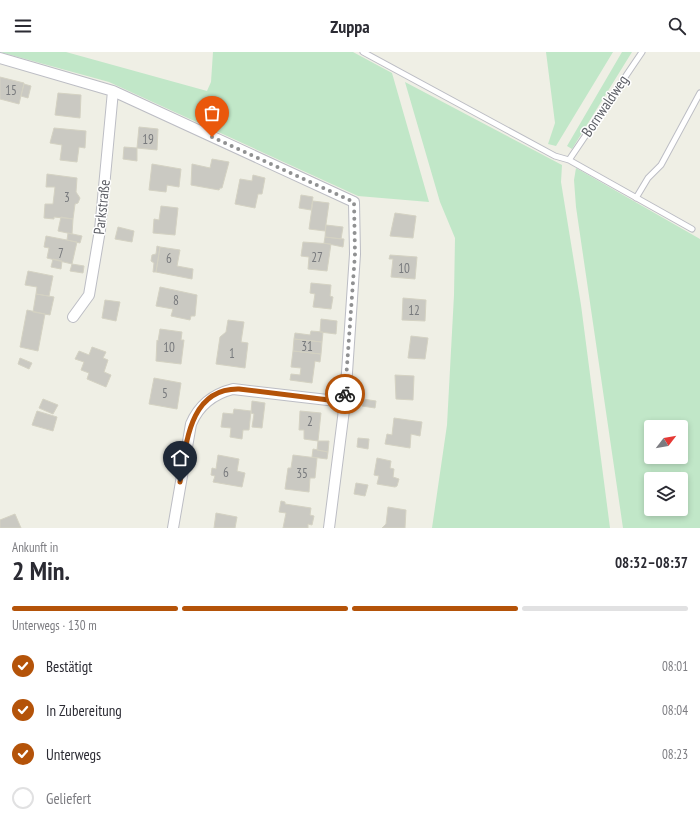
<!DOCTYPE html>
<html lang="de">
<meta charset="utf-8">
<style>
:root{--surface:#fff;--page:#f7f7f7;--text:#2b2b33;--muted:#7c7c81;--line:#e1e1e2;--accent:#b45309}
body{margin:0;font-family:"PT Sans Narrow",sans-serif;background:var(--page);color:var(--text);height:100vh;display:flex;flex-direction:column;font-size:15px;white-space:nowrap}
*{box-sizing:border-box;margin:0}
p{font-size:13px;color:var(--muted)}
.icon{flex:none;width:22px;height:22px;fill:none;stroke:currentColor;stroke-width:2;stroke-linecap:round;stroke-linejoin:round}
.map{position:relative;height:476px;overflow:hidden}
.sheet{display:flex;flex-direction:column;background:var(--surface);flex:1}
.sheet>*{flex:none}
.needle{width:26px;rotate:59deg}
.buttons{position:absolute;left:644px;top:368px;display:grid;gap:8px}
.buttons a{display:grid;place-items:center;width:44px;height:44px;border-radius:4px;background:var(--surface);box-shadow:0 2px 6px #0003;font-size:20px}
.pin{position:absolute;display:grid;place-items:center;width:34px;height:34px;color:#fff;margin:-41px -17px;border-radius:50% 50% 50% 0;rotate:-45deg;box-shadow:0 0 4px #0007}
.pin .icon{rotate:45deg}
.courier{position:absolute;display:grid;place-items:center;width:40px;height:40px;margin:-20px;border:3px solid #b45309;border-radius:50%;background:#fff;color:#222;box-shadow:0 1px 5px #0007}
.head em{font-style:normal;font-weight:700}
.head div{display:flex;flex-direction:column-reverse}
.head{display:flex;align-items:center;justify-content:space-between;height:68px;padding:0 12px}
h1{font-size:26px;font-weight:700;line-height:30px}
.bar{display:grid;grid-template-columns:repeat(4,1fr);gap:6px 4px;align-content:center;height:48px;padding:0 12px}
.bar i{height:5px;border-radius:3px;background:var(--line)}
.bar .active{background:var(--accent)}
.bar p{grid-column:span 4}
ol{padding:0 12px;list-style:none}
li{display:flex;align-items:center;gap:12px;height:44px}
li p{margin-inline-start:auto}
li .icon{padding:4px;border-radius:50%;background:var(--accent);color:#fff;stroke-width:4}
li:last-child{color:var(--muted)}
li i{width:22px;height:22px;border:2px solid var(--line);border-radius:50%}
header{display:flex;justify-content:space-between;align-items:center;height:52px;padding:0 12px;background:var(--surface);font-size:18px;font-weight:700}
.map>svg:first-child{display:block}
.green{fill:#c1e7c8;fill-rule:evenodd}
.building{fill:#cac9c2;stroke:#d4d2c3}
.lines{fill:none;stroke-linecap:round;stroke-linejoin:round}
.service-casing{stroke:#bcbdc4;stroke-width:7}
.minor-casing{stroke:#bcbdc4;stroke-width:12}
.service{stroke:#fff;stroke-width:5}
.minor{stroke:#fff;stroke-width:10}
.done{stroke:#909192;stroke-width:4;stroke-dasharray:0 7.2}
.route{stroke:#b45309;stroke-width:5}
.labels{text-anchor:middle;stroke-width:3;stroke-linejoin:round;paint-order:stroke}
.number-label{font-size:13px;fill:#787a7d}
.street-label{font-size:15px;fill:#5d5f66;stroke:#fff}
</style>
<header><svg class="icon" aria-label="menu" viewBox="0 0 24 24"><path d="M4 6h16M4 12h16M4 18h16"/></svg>Zuppa<svg class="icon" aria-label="search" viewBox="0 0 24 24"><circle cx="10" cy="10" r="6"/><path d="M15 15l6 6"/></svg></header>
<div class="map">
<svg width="700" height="476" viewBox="0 0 700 476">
<rect width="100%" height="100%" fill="#efefe5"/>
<path class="green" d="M0,0H66L207,39L211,30L213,0H353L392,21L429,150L358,144L109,30Z
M546,0H613L556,94L548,92L555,71Z
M622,0H632L572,97L567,94Z
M405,30L562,113L561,130L581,253L610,476H432L447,373L454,243L455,186L440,150Z
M576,116L700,187V476H623L576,155L574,128ZM651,375H681V405H651ZM651,427H681V457H651Z"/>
<path class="building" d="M0,25L24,31L19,52L0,47Z
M24,32L31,34L28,46L21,44Z
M58,41L81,43L80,66L55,63Z
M139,75L158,77L157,98L137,96Z
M54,76L86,79L85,96L79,95L77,110L60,108L62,93L50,91Z
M124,95L137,96V109L123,107Z
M212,107L229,110L222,136H220L219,138L191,133L192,112L210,116Z
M152,112L181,117L179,135L167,133L166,140L149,138Z
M47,122L77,126L76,140L80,146L78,151L75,152L73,167L54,165V167L44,166L45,152H53L55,135H46Z
M253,123L265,126L262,142H258L255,156L235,152L240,127L252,129Z
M301,143L313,145L311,158L299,156Z
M313,149L329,151L325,179L309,177Z
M161,154L178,156L175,183L153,181L154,167L159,168Z
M395,161L416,164L413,186L390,184Z
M61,165L73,167L72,182L58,179Z
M326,173L343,175L341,187L325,185Z
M118,175L134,179L132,190L115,187Z
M68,181L82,184L80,191L67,188Z
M46,184L77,190L72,212L47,206L49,196L44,195Z
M325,185L344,187L343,195L324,191Z
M303,190L331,192L327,219L308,217L309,205L301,204Z
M157,194L160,195L156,220H153L154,211L151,209L152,203L156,202Z
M160,195L180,198L177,214L193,217L192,227L156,220Z
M390,203L417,205L415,227L391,225L393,207H389Z
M53,207L62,209L61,217L51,215Z
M72,212L84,214L83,221L70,219Z
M28,219L53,224L49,244L36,242L37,235L25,233Z
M311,231L331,233L330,244L333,245L331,257L313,255L315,242L310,241Z
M160,235L197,243L195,264H191L190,268L171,264L173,257L156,254Z
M36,242L54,245L50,263L33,260Z
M403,246L426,248L425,269L402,268Z
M105,248L120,250L116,269L102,266Z
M27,258L45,262L38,299L20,295Z
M321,267L337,269L336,282L320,280Z
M228,268L244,270L241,290L248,291L245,316L216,312L220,285L226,280Z
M160,277L182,280L181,288H184L181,312L156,309L157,288L158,289Z
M311,279L323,280L322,290L294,287L295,281L310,283Z
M411,284L428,286L425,307L408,306Z
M294,287L322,290L321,302L293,299Z
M92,295L106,300L103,306L108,308L104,320L111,323L106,335L87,327L89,321L81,318L84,310L75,307L79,299L89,303Z
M293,299L321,302L320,310L315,309L312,331L290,328L291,322L300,323L301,316L291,315Z
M20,306L32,311L29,317L18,312Z
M395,323L414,324L413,348L396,347Z
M154,326L181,331L177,357L149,352Z
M43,347L58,353L53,362L39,356Z
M363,347L376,349L375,356L362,354Z
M252,349L265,351L262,376L252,375L254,362L251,361Z
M234,357L251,359L249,378H243L242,387L230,385L231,376L221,375L223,361L233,362Z
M37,359L57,365L53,379L32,373Z
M300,359L321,361L318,389L304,387V378H299Z
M394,366L422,370L420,384L411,382L410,396L385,392L387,382L392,383Z
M358,386L369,387L368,397L357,395Z
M318,389H329L328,400L317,398Z
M313,397L328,400L327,407L312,405Z
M218,403L239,407L237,419L245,421L242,435L213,430L215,424L211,423L212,416L216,417Z
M293,403L317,406L315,426H310L309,440L285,437L288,416H291Z
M377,406L391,409L390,416L394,417L393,425L399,427L397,434L395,435L377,432L379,424L374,423Z
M356,431L368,433L365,444L354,442Z
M281,449L285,450V452L311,456L310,463L314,464L312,473L308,472V476H283L286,461L279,460Z
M388,455L406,458L405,476H382L386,472Z
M216,461L237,465L235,476H214Z
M15,462L21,476H0V468Z"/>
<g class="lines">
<defs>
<path id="service" d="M363,0L555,104L569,108L692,177
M569,108L642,0
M636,146L648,126L661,113L700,41"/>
<path id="minor" d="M0,6L113,39L354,150L355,202L345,350L329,476
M73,265L89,243L100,178L113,39
M173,476L191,372C199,353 213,342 233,337L345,350"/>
</defs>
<use href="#service" class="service-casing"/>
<use href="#minor" class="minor-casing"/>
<use href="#service" class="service"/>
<use href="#minor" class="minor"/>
</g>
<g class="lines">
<path class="done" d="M212,85L354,150L355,202L345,342"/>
<path class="route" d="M180,430C186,395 188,336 239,337L345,350V342"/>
</g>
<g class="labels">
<g class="number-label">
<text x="11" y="43">15</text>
<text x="148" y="92">19</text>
<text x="67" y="150">3</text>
<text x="61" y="206">7</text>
<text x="317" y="210">27</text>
<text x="169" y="211">6</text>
<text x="404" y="221">10</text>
<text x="176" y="253">8</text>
<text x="414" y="263">12</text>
<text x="307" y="299">31</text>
<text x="169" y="300">10</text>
<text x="232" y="306">1</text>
<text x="165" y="346">5</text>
<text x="310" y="374">2</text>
<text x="226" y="425">6</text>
<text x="302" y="426">35</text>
</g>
<g class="street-label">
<text transform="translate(605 54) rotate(-56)" y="5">Bornwaldweg</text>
<text transform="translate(102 155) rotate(-84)" y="5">Parkstraße</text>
</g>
</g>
</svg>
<div class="buttons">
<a><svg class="needle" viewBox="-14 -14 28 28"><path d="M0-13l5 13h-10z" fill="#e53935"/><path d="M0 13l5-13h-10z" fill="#7c7c81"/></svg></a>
<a><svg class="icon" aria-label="layers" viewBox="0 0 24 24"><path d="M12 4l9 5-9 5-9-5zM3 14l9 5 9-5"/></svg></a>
</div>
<div class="pin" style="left:212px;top:85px;background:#ea580c"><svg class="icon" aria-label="bag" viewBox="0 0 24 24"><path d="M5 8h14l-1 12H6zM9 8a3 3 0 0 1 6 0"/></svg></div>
<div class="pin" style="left:180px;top:430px;background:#1f2937"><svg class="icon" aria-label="home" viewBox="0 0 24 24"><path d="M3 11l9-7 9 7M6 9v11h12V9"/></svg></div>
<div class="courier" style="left:345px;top:342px"><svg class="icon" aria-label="bike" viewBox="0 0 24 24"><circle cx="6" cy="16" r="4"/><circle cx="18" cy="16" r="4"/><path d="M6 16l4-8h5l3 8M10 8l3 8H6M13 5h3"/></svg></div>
</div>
<section class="sheet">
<div class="head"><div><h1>2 Min.</h1><p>Ankunft in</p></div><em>08:32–08:37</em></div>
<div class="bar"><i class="active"></i><i class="active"></i><i class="active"></i><i></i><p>Unterwegs · 130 m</p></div>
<ol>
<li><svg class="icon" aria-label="check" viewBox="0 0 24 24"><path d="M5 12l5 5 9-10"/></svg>Bestätigt<p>08:01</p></li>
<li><svg class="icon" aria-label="check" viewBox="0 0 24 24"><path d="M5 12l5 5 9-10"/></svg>In Zubereitung<p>08:04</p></li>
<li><svg class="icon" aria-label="check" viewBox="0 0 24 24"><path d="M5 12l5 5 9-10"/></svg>Unterwegs<p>08:23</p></li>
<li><i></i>Geliefert</li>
</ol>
</section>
